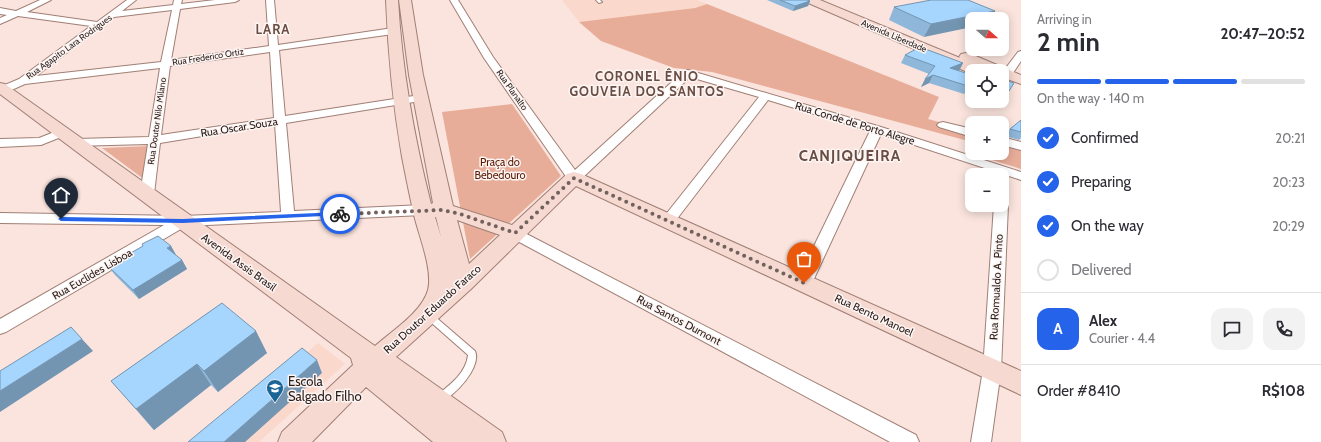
<!DOCTYPE html>
<meta charset="utf-8">
<style>
:root{--surface:#fff;--page:#f2f2f3;--text:#2b2b33;--muted:#7c7c81;--line:#e1e1e2;--accent:#2563eb}
body{margin:0;font-family:Cabin,sans-serif;background:var(--page);color:var(--text);height:100vh;display:flex;flex-direction:column;font-size:15px;white-space:nowrap}
*{box-sizing:border-box;margin:0}
p{font-size:13px;color:var(--muted)}
.icon{flex:none;width:22px;height:22px;fill:none;stroke:currentColor;stroke-width:2;stroke-linecap:round;stroke-linejoin:round}
.map{position:relative;flex:1;overflow:hidden}
.sheet{display:flex;flex-direction:column;background:var(--surface);width:300px}
.sheet>*{flex:none}
.needle{width:26px;rotate:110deg}
.buttons{position:absolute;left:965px;top:12px;display:grid;gap:8px}
.buttons a{display:grid;place-items:center;width:44px;height:44px;border-radius:8px;background:var(--surface);box-shadow:0 2px 10px #0003;font-size:20px}
.pin{position:absolute;display:grid;place-items:center;width:34px;height:34px;color:#fff;margin:-41px -17px;border-radius:50% 50% 50% 0;rotate:-45deg;box-shadow:0 0 4px #0007}
.pin .icon{rotate:45deg}
.courier{position:absolute;display:grid;place-items:center;width:40px;height:40px;margin:-20px;border:3px solid #2563eb;border-radius:50%;background:#fff;color:#222;box-shadow:0 1px 5px #0007}
.headline em{font-style:normal;font-weight:700}
.headline div{display:flex;flex-direction:column-reverse}
.headline{display:flex;align-items:center;justify-content:space-between;height:68px;padding:0 16px}
h1{font-size:26px;font-weight:700;line-height:30px}
.bar{display:grid;grid-template-columns:repeat(4,1fr);gap:6px 4px;align-content:center;height:48px;padding:0 16px}
.bar i{height:5px;border-radius:3px;background:var(--line)}
.bar .on{background:var(--accent)}
.bar p{grid-column:span 4}
.line{display:flex;align-items:center;gap:10px;padding:0 16px;border-top:1px solid var(--line)}
.line div{flex:1}
.round{display:grid;place-items:center;flex:none;width:42px;height:42px;border-radius:12px;background:var(--page)}
ol{padding:0 16px;list-style:none}
li{display:flex;align-items:center;gap:12px;height:44px}
li p{margin-inline-start:auto}
li .icon{padding:4px;border-radius:50%;background:var(--accent);color:#fff;stroke-width:4}
li:last-child{color:var(--muted)}
li i{width:22px;height:22px;border:2px solid var(--line);border-radius:50%}
main{display:flex;flex:1;min-height:0}
.map>svg:first-child{display:block}
.built{fill:#fbd8cc}
.green{fill:#e8ad99}
.lines{fill:none;stroke-linecap:round;stroke-linejoin:round}
.lane-casing{stroke:#a07f75;stroke-width:2}
.street-casing{stroke:#a07f75;stroke-width:2}
.secondary-casing{stroke:#a07f75;stroke-width:2}
.lane{fill:#fff;fill-rule:evenodd}
.street{fill:#fff;fill-rule:evenodd}
.secondary{fill:#f6d9d0;fill-rule:evenodd}
.wall{fill:#8fb7da}
.shaded-wall{fill:#7495b1}
.building{fill:#a6d5fd;stroke:#7495b1}
.route{fill:#2563eb}
.done{stroke:#72625d;stroke-width:4;stroke-dasharray:0 7.2}
.labels{text-anchor:middle;stroke-width:3;stroke-linejoin:round;paint-order:stroke}
.far-street-label{font-size:9px;fill:#281c18;stroke:#fdf5f3}
.street-label{font-size:11px;fill:#281c18;stroke:#fdf5f3}
.park-label{font-size:11px;fill:#591902;stroke:#fdf5f3}
.far-district-label{font-size:13px;font-weight:bold;letter-spacing:1px;fill:#694c42;stroke:#fdf5f3}
.near-poi-label{font-size:13px;fill:#281c18;stroke:#fdf5f3;text-anchor:start}
.district-label{font-size:15px;font-weight:bold;letter-spacing:1px;fill:#694c42;stroke:#fdf5f3}
</style>
<main>
<div class="map">
<svg width="1021" height="442" viewBox="0 0 1021 442">
<rect width="100%" height="100%" fill="#fae4dd"/>
<path class="built" d="M562,0H697L707,4L695,8L579,22Z
M318,343L345,364L259,442H202Z"/>
<path class="green" d="M707,4L939,97L928,119L972,131V142L712,72L674,68L601,41L579,22L695,8Z
M512,104L561,176L470,259L442,112Z
M1002,138L1021,143V169L989,159V153H1002Z
M151,146L145,180L102,148Z"/>
<g class="lines">
<defs>
<path id="lane" d="M596,0H600L602,2L599,3Z
M429,313L432,314L475,351C482,367 454,397 440,402L437,401L435,398L437,395C450,385 466,373 468,355L426,318L425,316L426,314Z"/>
<path id="street" d="M40,0H51L27,12L97,22L127,0H136L122,11L173,5L174,0H182L181,4L215,0H239L235,2L180,9L171,60L269,46L266,0H274L278,45L393,28L396,29L398,31L396,33L393,34L279,50L285,116L420,95L425,98L420,101L286,123L294,211L423,205L428,207L430,210L428,213L423,215L186,226L6,332L0,334V319L164,225L0,223V213L183,216L281,212L275,124L160,143L154,194L152,197L147,198L142,197L140,194L148,144L73,146L71,143L73,140L77,139L149,137L160,68L25,84L7,92H0V87L19,79L91,26L18,16L0,24V18L7,15L0,14V8L16,11ZM172,10L161,62L36,76L114,17ZM270,52L274,118L161,135L170,66Z
M450,0H458L493,57L575,170L684,71L688,70L881,127L1021,172V180L881,134L812,283L810,287L804,289L798,287L796,283L870,131L768,100L673,224L668,226L663,224L661,221L663,218L759,97L690,77L579,181H569L484,58Z
M1021,51V61L1011,76L1002,81V73L1018,52Z
M943,122L972,129V137L939,127L937,125L939,123Z
M62,129L66,131L68,133L66,135L41,145L0,147V139L39,138Z
M1002,137L1021,142V150L1002,145Z
M1002,201L1006,202L1008,205L1001,370L991,442H971L983,370L994,205H1002Z
M515,228L916,435L919,442H890L510,237L508,233L510,229Z"/>
<path id="secondary" d="M386,0H398C402,69 414,137 431,204L433,203L409,75L399,0H411L423,75L453,206L512,225L567,174L574,172L581,174L1021,371V395L576,186L471,289L396,357L502,432L506,442H433L366,387L312,442H278L282,432L353,365L351,358L0,94V83L5,84L375,346C392,331 422,312 428,290C433,271 420,238 415,219C410,198 406,177 402,157C393,105 388,53 386,0ZM435,217H436L441,237ZM457,220L500,235L469,264Z
M804,0H820L960,58L959,57L961,54L966,53L971,54L1021,75V84L1002,77V71H972V74L806,2Z"/>
</defs>
<use href="#lane" class="lane-casing"/>
<use href="#street" class="street-casing"/>
<use href="#secondary" class="secondary-casing"/>
<use href="#lane" class="lane"/>
<use href="#street" class="street"/>
<use href="#secondary" class="secondary"/>
</g>
<path class="wall" d="M767,0H807L810,1L808,6L793,11Z
M968,0L924,37L889,20L894,7Z
M905,55L963,63L959,71H958L972,75V83L964,94L929,83L921,87L929,74L901,63Z
M1002,79L1009,91L1004,99H1002Z
M1021,120V138L1019,140L1005,136L1010,129Z
M142,244L171,246L176,255H175L182,260L187,269L139,299L115,275L108,266L143,246Z
M222,303L267,353L218,392L211,385L154,430L111,381Z"/>
<path class="shaded-wall" d="M810,1L808,6L793,11L795,6Z
M995,11L991,19H972V27L924,37L931,24Z
M963,63L959,71L945,76L950,68Z
M933,75L929,83L921,87L925,79Z
M972,81L971,84L964,94L968,86Z
M171,246L176,255L172,257L167,248Z
M182,260L187,269L139,299L133,290Z
M256,331L267,353L218,392L204,371Z
M82,339L93,351L0,412V391Z
M317,360L322,373L245,442H224Z
M197,364L211,385L154,430L136,409Z"/>
<path class="building" d="M780,0H807L810,1L795,6Z
M931,0H968L995,11L931,24L894,7Z
M920,47L963,63L950,68L972,75V81L968,86L933,75L925,79L935,66L905,55Z
M1002,79L1014,83L1009,91L1002,89Z
M1021,120V132L1010,129Z
M158,236L171,246L167,248L182,260L133,290L108,266L143,246L142,244Z
M222,303L256,331L204,371L197,364L136,409L111,381Z
M71,327L82,339L0,391V371Z
M302,348L317,360L224,442H188Z"/>
<path class="route" d="M340,212L344,214L343,215L183,223L61,221L58,219L61,217L183,219Z"/>
<g class="lines">
<path class="done" d="M340,214L443,210L460,214L515,233L574,178L804,283"/>
</g>
<defs>
<symbol id="school-pin" viewBox="-11 -11 22 30"><path d="M0 17L-7.5 6A9.5 9.5 0 1 1 7.5 6Z" fill="#1a6699" stroke="#fdf5f3"/><path d="M0-5L7-2L0 1L-7-2ZM-4 1L0 2.5L4 1V4Q0 6-4 4Z" fill="#fff"/></symbol>
</defs>
<g fill-rule="evenodd">
<use href="#school-pin" x="265" y="378" width="20" height="27"/>
</g>
<g class="labels">
<g class="far-street-label">
<text transform="translate(894 36) rotate(23)" y="3">Avenida Liberdade</text>
<text transform="translate(69 47) rotate(-36)" y="3">Rua Agapito Lara Rodrigues</text>
<text transform="translate(208 57) rotate(-9)" y="3">Rua Frederico Ortiz</text>
<text transform="translate(512 90) rotate(55)" y="3">Rua Planalto</text>
<text transform="translate(157 121) rotate(-82)" y="3">Rua Doutor Nilo Milano</text>
</g>
<g class="street-label">
<text transform="translate(855 123) rotate(17)" y="4">Rua Conde de Porto Alegre</text>
<text transform="translate(239 127) rotate(-9)" y="4">Rua Oscar Souza</text>
<text transform="translate(239 262) rotate(36)" y="4">Avenida Assis Brasil</text>
<text transform="translate(92 274) rotate(-30)" y="4">Rua Euclides Lisboa</text>
<text transform="translate(996 287) rotate(-87)" y="4">Rua Romualdo A. Pinto</text>
<text transform="translate(432 309) rotate(-42)" y="4">Rua Doutor Eduardo Faraco</text>
<text transform="translate(874 315) rotate(25)" y="4">Rua Bento Manoel</text>
<text transform="translate(679 320) rotate(28)" y="4">Rua Santos Dumont</text>
</g>
<g class="park-label">
<text x="500" y="166">Praça do<tspan x="500" dy="13">Bebedouro</tspan></text>
</g>
<g class="far-district-label">
<text x="273" y="34">LARA</text>
<text x="647" y="81">CORONEL ÊNIO<tspan x="647" dy="15">GOUVEIA DOS SANTOS</tspan></text>
</g>
<g class="near-poi-label">
<text x="288" y="386">Escola<tspan x="288" dy="15">Salgado Filho</tspan></text>
</g>
<g class="district-label">
<text x="850" y="161">CANJIQUEIRA</text>
</g>
</g>
</svg>
<div class="buttons">
<a><svg class="needle" viewBox="-14 -14 28 28"><path d="M0-13l5 13h-10z" fill="#e53935"/><path d="M0 13l5-13h-10z" fill="#7c7c81"/></svg></a>
<a><svg class="icon" aria-label="locate" viewBox="0 0 24 24"><circle cx="12" cy="12" r="6"/><path d="M12 2v4M12 18v4M2 12h4M18 12h4"/></svg></a>
<a>+</a>
<a>−</a>
</div>
<div class="pin" style="left:804px;top:283px;background:#ea580c"><svg class="icon" aria-label="bag" viewBox="0 0 24 24"><path d="M5 8h14l-1 12H6zM9 8a3 3 0 0 1 6 0"/></svg></div>
<div class="pin" style="left:61px;top:219px;background:#1f2937"><svg class="icon" aria-label="home" viewBox="0 0 24 24"><path d="M3 11l9-7 9 7M6 9v11h12V9"/></svg></div>
<div class="courier" style="left:340px;top:214px"><svg class="icon" aria-label="bike" viewBox="0 0 24 24"><circle cx="6" cy="16" r="4"/><circle cx="18" cy="16" r="4"/><path d="M6 16l4-8h5l3 8M10 8l3 8H6M13 5h3"/></svg></div>
</div>
<section class="sheet">
<div class="headline"><div><h1>2 min</h1><p>Arriving in</p></div><em>20:47–20:52</em></div>
<div class="bar"><i class="on"></i><i class="on"></i><i class="on"></i><i></i><p>On the way · 140 m</p></div>
<ol>
<li><svg class="icon" aria-label="check" viewBox="0 0 24 24"><path d="M5 12l5 5 9-10"/></svg>Confirmed<p>20:21</p></li>
<li><svg class="icon" aria-label="check" viewBox="0 0 24 24"><path d="M5 12l5 5 9-10"/></svg>Preparing<p>20:23</p></li>
<li><svg class="icon" aria-label="check" viewBox="0 0 24 24"><path d="M5 12l5 5 9-10"/></svg>On the way<p>20:29</p></li>
<li><i></i>Delivered</li>
</ol>
<div class="line" style="height:72px"><b class="round" style="background:var(--accent);color:#fff">A</b><div><b>Alex</b><p>Courier · 4.4</p></div><a class="round"><svg class="icon" aria-label="chat" viewBox="0 0 24 24"><path d="M4 5h16v11H9l-5 4z"/></svg></a><a class="round"><svg class="icon" aria-label="phone" viewBox="0 0 24 24"><path d="M5 4h4l2 5-3 2q2 4 5 5l2-3 5 2v4C11 20 4 13 5 4z"/></svg></a></div>
<div class="line" style="height:52px"><div>Order #8410</div><b>R$108</b></div>
</section>
</main>
